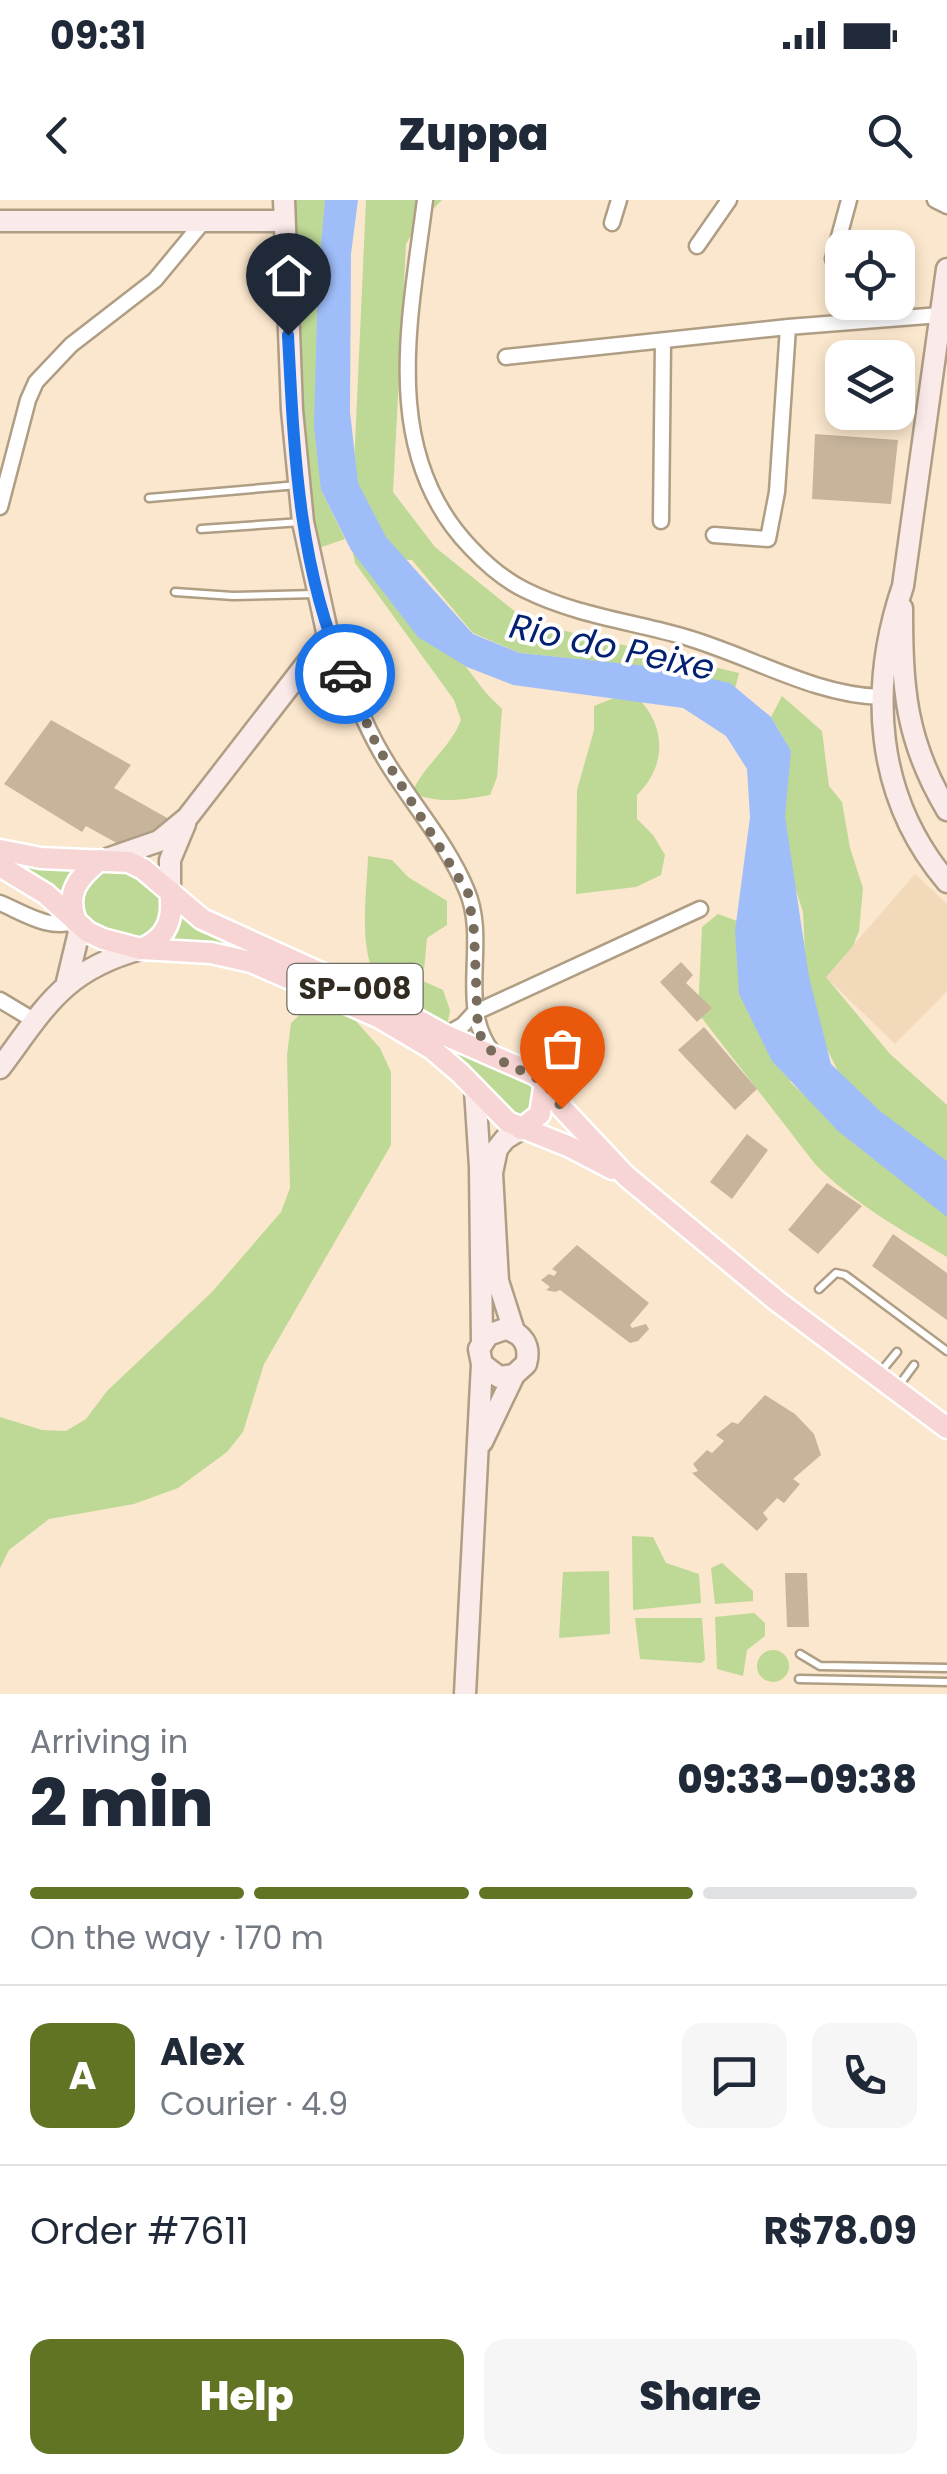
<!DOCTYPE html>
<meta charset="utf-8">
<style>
:root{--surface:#fff;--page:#f6f6f7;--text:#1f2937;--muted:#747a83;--line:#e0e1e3;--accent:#617423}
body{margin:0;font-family:Poppins,sans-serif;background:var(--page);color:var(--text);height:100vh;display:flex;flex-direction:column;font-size:38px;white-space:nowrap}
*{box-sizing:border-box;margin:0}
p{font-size:32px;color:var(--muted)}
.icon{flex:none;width:55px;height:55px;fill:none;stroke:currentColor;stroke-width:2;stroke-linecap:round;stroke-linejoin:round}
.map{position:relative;height:1494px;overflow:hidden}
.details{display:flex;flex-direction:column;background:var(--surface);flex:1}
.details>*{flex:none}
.controls{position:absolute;left:825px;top:30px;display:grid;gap:20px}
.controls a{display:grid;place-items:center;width:90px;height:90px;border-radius:20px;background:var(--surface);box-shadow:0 5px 15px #0003;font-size:50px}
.pin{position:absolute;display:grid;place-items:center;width:85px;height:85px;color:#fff;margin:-102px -42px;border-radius:50% 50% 50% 0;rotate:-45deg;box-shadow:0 0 10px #0007}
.pin .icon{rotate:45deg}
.courier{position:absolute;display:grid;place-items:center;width:100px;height:100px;margin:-50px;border:8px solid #1a73e8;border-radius:50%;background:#fff;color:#222;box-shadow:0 2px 12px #0007}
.head em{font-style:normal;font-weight:800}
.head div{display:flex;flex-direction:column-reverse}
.head{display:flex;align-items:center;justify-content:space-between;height:170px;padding:0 30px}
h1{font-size:65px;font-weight:800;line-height:75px}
.bar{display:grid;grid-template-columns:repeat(4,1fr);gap:15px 10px;align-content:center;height:120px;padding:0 30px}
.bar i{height:12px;border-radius:8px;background:var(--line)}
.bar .selected{background:var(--accent)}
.bar p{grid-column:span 4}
.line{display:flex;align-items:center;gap:25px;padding:0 30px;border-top:2px solid var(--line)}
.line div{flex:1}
.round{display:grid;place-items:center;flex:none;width:105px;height:105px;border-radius:20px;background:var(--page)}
.action{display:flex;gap:20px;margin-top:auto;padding:20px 30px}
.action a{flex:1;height:115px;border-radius:20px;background:var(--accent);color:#fff;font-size:40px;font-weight:800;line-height:115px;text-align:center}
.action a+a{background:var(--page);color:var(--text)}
.status{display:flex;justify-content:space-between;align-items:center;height:70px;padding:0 50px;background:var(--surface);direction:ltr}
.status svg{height:28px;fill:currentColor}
header{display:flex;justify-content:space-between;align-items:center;height:130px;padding:0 30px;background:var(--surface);font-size:45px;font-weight:800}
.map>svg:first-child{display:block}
.built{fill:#f1d9b9}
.green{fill:#bdd995}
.water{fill:#9fbdf9}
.building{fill:#c7b49b}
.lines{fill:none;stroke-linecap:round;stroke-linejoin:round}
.lane-casing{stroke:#af9d84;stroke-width:11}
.street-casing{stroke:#af9d84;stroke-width:19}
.secondary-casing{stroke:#af9d84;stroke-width:25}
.primary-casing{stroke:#fff;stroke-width:25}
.lane{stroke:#fff;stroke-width:6}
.street{stroke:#fff;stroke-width:14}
.secondary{stroke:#fbeaea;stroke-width:20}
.primary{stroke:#f7d5d4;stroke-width:20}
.done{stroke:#786d5d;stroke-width:10;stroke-dasharray:0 18}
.route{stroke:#1a73e8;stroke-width:12}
.labels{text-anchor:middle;stroke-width:8;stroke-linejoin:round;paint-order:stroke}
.shield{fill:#fff;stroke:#706b64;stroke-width:2.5}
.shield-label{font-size:30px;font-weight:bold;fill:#322b21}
.water-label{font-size:35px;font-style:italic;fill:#032173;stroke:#fff}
</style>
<div class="status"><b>09:31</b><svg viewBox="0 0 49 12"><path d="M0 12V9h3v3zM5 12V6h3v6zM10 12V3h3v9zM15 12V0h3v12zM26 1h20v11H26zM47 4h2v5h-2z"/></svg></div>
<header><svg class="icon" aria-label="back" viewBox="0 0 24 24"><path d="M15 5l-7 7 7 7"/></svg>Zuppa<svg class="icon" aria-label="search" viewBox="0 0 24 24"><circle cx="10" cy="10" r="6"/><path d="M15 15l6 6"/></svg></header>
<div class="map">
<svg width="947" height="1494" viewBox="0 0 947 1494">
<rect width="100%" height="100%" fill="#fbe7cd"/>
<path class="built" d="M915,674L947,704V791L895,844L826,777Z"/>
<path class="green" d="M293,0H331L321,290L345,339L313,350L287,28Z
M366,0H442L417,25L406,44L393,292L435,347L528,422L739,473L734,493L662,468L520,453L473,433L412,360L397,359L353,289Z
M351,343L418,404L486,493L502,509L497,577L490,595C461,600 440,604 412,593C424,564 450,549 461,520L454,500L355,363Z
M782,496L822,531L829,586L842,602L850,648L863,688L859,731L853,746L826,777L890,854L947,905V1057C900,1029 853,1003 815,964L698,813L702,727L718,714L740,722L763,808L791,883L829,916L844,883L824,843L806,776L803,712L783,650L788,546L771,517Z
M614,498H638C667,527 666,567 637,595V619L653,635L665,655L661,675L636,687L576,694L577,590L594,530V506Z
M368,656L392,660L408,677L447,701V725L427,738L423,781L443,790L450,810L447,828C430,818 398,805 386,792C355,760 367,697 368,656Z
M0,659L80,667L65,699Z
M101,668C126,668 150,678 164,701L158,726L147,738C122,736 98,730 81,711L84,685Z
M180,714L258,754L163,743Z
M308,807L344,808L380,848L391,872V945L264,1164L243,1232L227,1252L178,1288L134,1304L49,1319L9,1350L0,1368V1217L42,1230L66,1231L86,1219L107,1191L212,1092L281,1012L290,988L287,855L291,823Z
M436,840L534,885L537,893L532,910L516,915L508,910Z
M632,1336L653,1337L666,1363L699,1374L701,1403L633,1410Z
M722,1363L753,1391V1401L715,1404L711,1368Z
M609,1371L610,1434L559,1438L563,1372Z
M754,1413L765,1423V1436L747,1450L743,1476L717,1469L715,1417Z
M635,1418H702L705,1460L701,1463L640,1459Z
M757 1466a16 16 0 1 1 32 0a16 16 0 1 1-32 0Z"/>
<path class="water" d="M325,0H358L351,54L350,212L358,283L386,337L473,434L520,453L657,467L730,483L771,517L791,551L785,616L809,777L831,864L880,911L947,961V1017L838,931L772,861L739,794L735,731L750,617L747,569L726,536L683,508L513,485L467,467L418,437L351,350L321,290L314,227L318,77Z"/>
<path class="building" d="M815,234L898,240L891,304L812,299Z
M51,520L131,565L114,588L169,619L158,637L124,647L86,626L82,632L4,584Z
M681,762L693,775L686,783L712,808L697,822L660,782Z
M704,827L757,889L735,910L678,850Z
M747,934L768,950L732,999L710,982Z
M827,983L862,1006L818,1054L788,1030Z
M893,1034L947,1073V1120L872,1066Z
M577,1045L649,1103L630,1125L632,1128L646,1124L649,1129L638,1141L630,1143L560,1090L555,1092L546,1090L550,1087L541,1080L549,1074L554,1076L557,1072L552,1069Z
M765,1195L795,1214L814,1234L821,1255L793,1279L800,1284L784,1303L777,1298L763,1313L768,1319L757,1331L692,1273L698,1271L693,1264L707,1250L712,1253L724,1241L716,1235L732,1222L738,1224Z
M785,1373H807L809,1427H787Z"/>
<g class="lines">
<defs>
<path id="lane" d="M149,298L298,285
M201,329L301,322
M175,392L233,396L315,394
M819,1089L836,1073L845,1075L947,1151
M879,1174L897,1152
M897,1188L914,1165
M800,1454L820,1466L947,1468
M799,1479L947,1482"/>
<path id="street" d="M425,0C410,119 379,253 471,348C487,365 504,380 525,390C573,414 627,421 678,435C746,453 811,495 881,497
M935,0L947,6
M612,23L619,0
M697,46L729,0
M833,59L849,0
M506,157L788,127L940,115
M0,307L28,200L36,182L71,145L155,80L203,22
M661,321L663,142
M714,335L768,339L777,292L788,127
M328,436C347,477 362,522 386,561C412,604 448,644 467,691C489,743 456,806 493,853
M0,703C24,713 49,731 76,721
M0,800L35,821
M445,835L463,825L474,813L700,709"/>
<path id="secondary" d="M0,21H283
M947,69L903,386C868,489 875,597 947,682
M902,408C902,487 905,540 947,610
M107,659L159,641L187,618L328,436L303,322L292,210L284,0
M170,691V660L185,624
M67,782L79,732L76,721
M0,868C45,808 63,770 141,749
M475,890L480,967L482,1142
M514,1131L498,1081L492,973L497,949L505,939L521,929
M482,1242L514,1175
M465,1494L482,1164L479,1149L488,1135L505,1129C523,1133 531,1146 526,1164L514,1175L499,1177L482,1164"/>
<path id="primary" d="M0,650L41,658L129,662L143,669L202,719L387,803L445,835L534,874L545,882L562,908L626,976L777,1101L947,1228
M0,666L46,694L88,732L103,739L141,749L211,753L251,762L378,817L432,849L460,873L508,922L570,947L612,969
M76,721C65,694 78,677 100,660
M141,749C168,738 174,718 170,691
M521,929L540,914L545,882"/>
</defs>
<use href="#lane" class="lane-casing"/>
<use href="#street" class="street-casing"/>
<use href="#secondary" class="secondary-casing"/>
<use href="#primary" class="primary-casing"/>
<use href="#lane" class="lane"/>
<use href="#street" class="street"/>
<use href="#secondary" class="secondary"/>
<use href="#primary" class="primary"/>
</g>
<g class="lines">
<path class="done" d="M345,474L377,546L468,693L474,731L478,832L497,859L545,882L562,908"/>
<path class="route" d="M288,135C294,250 298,368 345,474"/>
</g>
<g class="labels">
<rect class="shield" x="287.5" y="764" width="135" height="50" rx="8"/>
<g class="shield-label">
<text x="355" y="799">SP-008</text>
</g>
<g class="water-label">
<text transform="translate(612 447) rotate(12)" y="12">Rio do Peixe</text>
</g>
</g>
</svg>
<div class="controls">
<a><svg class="icon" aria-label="locate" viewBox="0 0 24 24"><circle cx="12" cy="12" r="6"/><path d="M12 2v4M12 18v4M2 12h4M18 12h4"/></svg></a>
<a><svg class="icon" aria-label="layers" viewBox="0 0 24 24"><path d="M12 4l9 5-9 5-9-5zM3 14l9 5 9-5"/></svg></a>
</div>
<div class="pin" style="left:562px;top:908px;background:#ea580c"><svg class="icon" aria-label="bag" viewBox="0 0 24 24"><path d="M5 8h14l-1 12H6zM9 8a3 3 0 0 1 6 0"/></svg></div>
<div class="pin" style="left:288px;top:135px;background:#1f2937"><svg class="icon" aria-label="home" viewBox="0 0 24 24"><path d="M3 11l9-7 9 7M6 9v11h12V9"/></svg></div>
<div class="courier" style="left:345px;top:474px"><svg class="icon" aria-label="car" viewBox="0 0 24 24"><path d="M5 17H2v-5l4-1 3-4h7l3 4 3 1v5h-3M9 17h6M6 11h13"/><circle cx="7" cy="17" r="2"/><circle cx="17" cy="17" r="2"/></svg></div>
</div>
<section class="details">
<div class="head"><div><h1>2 min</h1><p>Arriving in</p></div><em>09:33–09:38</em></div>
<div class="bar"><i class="selected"></i><i class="selected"></i><i class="selected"></i><i></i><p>On the way · 170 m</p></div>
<div class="line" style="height:180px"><b class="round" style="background:var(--accent);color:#fff">A</b><div><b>Alex</b><p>Courier · 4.9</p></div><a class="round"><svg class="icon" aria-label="chat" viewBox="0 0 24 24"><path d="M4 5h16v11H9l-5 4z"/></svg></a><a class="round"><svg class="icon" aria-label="phone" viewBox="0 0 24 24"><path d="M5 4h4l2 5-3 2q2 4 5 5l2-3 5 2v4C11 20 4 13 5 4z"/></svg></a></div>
<div class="line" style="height:130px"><div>Order #7611</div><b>R$78.09</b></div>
<div class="action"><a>Help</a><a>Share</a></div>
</section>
